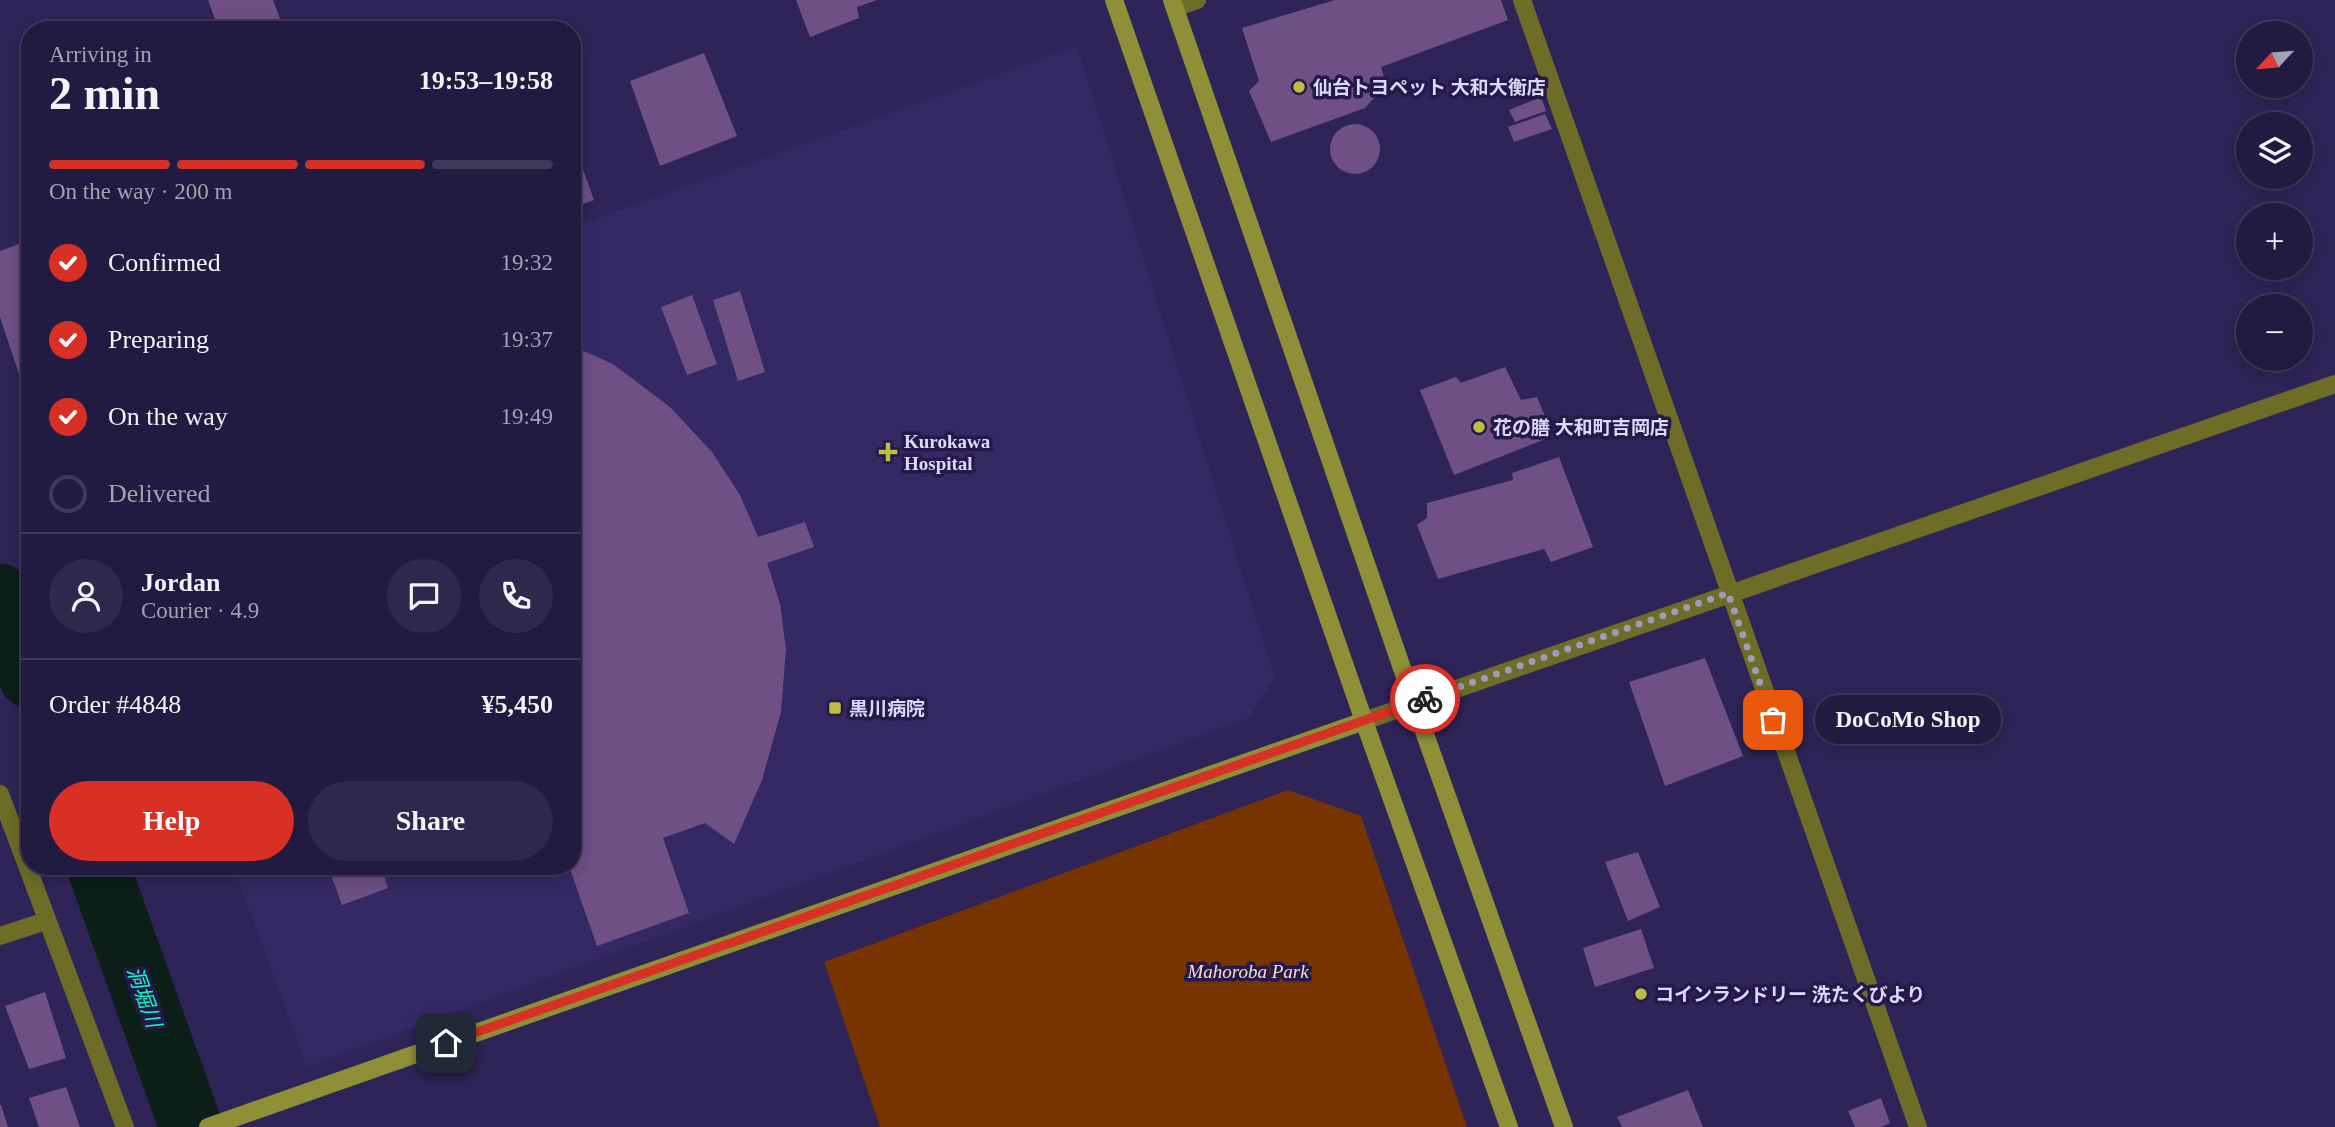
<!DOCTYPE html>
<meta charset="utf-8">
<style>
:root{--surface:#221b41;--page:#2e284c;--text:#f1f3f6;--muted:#a2a1b1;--line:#3f395a;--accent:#d93025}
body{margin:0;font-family:"Times New Roman","Noto Sans JP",serif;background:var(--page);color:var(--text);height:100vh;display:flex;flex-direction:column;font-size:26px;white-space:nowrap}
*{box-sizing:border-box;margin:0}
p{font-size:23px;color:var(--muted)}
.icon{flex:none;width:38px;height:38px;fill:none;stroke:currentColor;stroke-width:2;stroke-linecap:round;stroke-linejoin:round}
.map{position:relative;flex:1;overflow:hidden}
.side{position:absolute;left:21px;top:21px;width:560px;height:854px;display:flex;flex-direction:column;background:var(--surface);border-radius:28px;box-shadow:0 4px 18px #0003,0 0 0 2px var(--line)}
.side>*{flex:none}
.needle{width:46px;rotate:244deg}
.tools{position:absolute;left:2236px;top:21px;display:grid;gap:14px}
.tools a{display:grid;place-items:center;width:77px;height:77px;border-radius:50%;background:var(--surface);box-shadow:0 4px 18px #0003,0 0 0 2px var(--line);font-size:35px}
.pin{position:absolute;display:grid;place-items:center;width:60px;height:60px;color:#fff;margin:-30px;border-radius:14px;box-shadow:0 4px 10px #0006}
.courier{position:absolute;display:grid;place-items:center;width:70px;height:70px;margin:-35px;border:5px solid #d93025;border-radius:50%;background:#fff;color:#222;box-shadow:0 2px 9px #0007}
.bubble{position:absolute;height:49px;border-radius:24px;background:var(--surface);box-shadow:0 4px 18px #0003,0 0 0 2px var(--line);font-size:23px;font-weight:600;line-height:49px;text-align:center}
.summary em{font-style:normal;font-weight:600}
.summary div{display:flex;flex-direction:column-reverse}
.summary{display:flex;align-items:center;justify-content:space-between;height:119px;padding:0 28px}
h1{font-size:46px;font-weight:600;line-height:52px}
.bar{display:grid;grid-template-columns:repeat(4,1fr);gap:10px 7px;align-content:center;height:84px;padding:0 28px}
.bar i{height:9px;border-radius:5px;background:var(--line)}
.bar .selected{background:var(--accent)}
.bar p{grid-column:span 4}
.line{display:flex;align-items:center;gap:18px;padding:0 28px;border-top:2px solid var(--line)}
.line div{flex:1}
.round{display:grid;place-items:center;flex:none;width:74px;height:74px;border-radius:37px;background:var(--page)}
ol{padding:0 28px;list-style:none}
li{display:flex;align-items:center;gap:21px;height:77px}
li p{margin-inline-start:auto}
li .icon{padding:7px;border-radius:50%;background:var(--accent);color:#fff;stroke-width:4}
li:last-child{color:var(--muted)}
li i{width:38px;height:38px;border:4px solid var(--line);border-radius:50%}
.primary-button{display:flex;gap:14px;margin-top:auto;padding:14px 28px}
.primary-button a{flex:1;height:80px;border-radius:42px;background:var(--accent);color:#fff;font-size:28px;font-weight:600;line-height:80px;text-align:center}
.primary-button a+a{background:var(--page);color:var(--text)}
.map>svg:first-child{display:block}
.built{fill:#352964}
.green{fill:#773400}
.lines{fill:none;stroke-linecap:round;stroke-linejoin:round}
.river{stroke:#0b1e18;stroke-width:63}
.building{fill:#6e5085}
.street{stroke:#6d6d27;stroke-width:18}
.secondary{stroke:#8e8f36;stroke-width:18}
.done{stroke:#9f9ac0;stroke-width:7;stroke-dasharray:0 12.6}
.route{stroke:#d93025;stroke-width:9}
.poi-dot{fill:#bebf42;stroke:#25194c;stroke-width:2.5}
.labels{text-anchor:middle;stroke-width:7;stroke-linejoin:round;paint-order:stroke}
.poi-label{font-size:19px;font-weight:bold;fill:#dcd9f9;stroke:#25194c;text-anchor:start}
.park-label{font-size:19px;font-style:italic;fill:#f8ded0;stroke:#25194c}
.water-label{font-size:21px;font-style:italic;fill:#09fbc4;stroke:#25194c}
</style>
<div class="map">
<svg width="2335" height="1127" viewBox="0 0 2335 1127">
<rect width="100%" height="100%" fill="#2e2457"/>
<path class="built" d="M1077,46L1275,678L1249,718L307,1067L233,866H572V227Z"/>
<path class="green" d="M1288,790L1361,816L1467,1127H880L824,962Z"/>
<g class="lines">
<path class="river" d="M0,595L30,677
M98,866L191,1127"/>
</g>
<path class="building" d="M208,0H273L284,30H219Z
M796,0H877L857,7L859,18L810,37Z
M1335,0H1501L1508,20L1381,67L1386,84L1365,108L1271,142L1249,91L1259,81L1242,28Z
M704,53L737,136L660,166L630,81Z
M1541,97L1546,111L1515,122L1509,110Z
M1545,114L1552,129L1514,142L1508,127Z
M1330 149a25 25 0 1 1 50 0a25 25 0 1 1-50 0Z
M572,139L594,200L572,208Z
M30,240V404H29L0,317V251Z
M740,291L765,372L738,381L713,300Z
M692,295L717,364L687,375L661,307Z
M572,346L613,364L670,407L712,452L740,495L758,537L805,522L814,547L767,563L780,604L786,649L781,712L762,780L734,844L705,823L663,838L689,913L597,946L569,866H572Z
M1505,367L1521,400L1537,397L1553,436L1454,475L1420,390L1456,377L1461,383Z
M1559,457L1593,547L1551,562L1544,549L1438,579L1417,525L1427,518V503L1513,480L1512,473Z
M1705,658L1743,756L1665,786L1629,682Z
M1638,852L1660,907L1628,921L1605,862Z
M288,866H309V867L290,873Z
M328,866H381L388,888L342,905Z
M1641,929L1654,968L1595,987L1583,948Z
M45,992L66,1058L29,1069L5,1006Z
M66,1087L80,1127H39L29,1098Z
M1688,1090L1703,1127H1622L1617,1117Z
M1881,1098L1890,1123L1881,1127H1855L1848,1111Z
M0,1105H1L8,1127H0Z"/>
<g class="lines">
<path class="street" d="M1522,0L1918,1127
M1175,8L1197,0
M1364,721L2335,384
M0,794L125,1127
M0,936L46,921"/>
<path class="secondary" d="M1114,0L1364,721L1509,1127
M1172,0L1414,703L1564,1127
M208,1127L1364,721"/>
</g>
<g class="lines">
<path class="done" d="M1425,699L1728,593L1773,720"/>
<path class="route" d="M446,1043L1425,699"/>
</g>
<g class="poi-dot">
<circle cx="1299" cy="87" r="7"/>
<circle cx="1479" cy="427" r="7"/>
<path d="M884.5 441.5h7v7h7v7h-7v7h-7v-7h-7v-7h7z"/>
<rect x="828" y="701" width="14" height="14" rx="3.5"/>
<circle cx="1641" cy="994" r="7"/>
</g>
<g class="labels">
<g class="poi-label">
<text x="1313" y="94">仙台トヨペット 大和大衡店</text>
<text x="1493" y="434">花の膳 大和町吉岡店</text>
<text x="904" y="448">Kurokawa<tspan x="904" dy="22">Hospital</tspan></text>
<text x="849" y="715">黒川病院</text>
<text x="1655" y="1001">コインランドリー 洗たくびより</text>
</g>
<g class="park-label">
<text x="1248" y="978">Mahoroba Park</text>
</g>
<g class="water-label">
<text transform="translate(144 997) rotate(70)" y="7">洞堀川</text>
</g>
</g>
</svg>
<div class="tools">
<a><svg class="needle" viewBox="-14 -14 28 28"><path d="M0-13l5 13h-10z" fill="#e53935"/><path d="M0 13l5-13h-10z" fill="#a2a1b1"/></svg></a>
<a><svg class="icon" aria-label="layers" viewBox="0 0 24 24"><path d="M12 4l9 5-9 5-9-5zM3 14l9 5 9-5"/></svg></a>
<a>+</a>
<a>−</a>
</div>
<div class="pin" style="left:1773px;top:720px;background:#ea580c"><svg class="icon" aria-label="bag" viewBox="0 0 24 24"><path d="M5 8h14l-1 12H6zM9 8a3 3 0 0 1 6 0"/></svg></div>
<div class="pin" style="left:446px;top:1043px;background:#1f2937"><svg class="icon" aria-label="home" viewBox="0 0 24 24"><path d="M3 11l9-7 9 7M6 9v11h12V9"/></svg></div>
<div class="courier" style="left:1425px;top:699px"><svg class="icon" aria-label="bike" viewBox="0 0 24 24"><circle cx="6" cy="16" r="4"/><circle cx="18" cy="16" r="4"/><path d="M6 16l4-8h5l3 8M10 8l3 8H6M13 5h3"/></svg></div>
<div class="bubble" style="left:1815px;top:695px;width:186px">DoCoMo Shop</div>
<section class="side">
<div class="summary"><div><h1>2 min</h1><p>Arriving in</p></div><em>19:53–19:58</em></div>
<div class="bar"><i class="selected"></i><i class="selected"></i><i class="selected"></i><i></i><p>On the way · 200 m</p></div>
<ol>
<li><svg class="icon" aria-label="check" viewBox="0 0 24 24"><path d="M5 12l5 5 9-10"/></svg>Confirmed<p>19:32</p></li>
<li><svg class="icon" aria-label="check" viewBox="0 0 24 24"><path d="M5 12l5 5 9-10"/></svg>Preparing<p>19:37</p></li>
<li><svg class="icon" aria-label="check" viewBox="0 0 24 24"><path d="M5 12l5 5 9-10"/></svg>On the way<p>19:49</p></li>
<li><i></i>Delivered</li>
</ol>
<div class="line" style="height:126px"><a class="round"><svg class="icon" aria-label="person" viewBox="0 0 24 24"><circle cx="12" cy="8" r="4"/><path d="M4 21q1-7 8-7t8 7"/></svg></a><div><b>Jordan</b><p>Courier · 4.9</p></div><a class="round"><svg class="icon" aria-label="chat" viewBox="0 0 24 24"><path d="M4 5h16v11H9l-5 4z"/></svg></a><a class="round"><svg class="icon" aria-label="phone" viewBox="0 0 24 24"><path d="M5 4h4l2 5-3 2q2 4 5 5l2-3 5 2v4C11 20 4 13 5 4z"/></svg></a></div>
<div class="line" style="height:91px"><div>Order #4848</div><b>¥5,450</b></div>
<div class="primary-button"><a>Help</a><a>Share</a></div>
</section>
</div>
